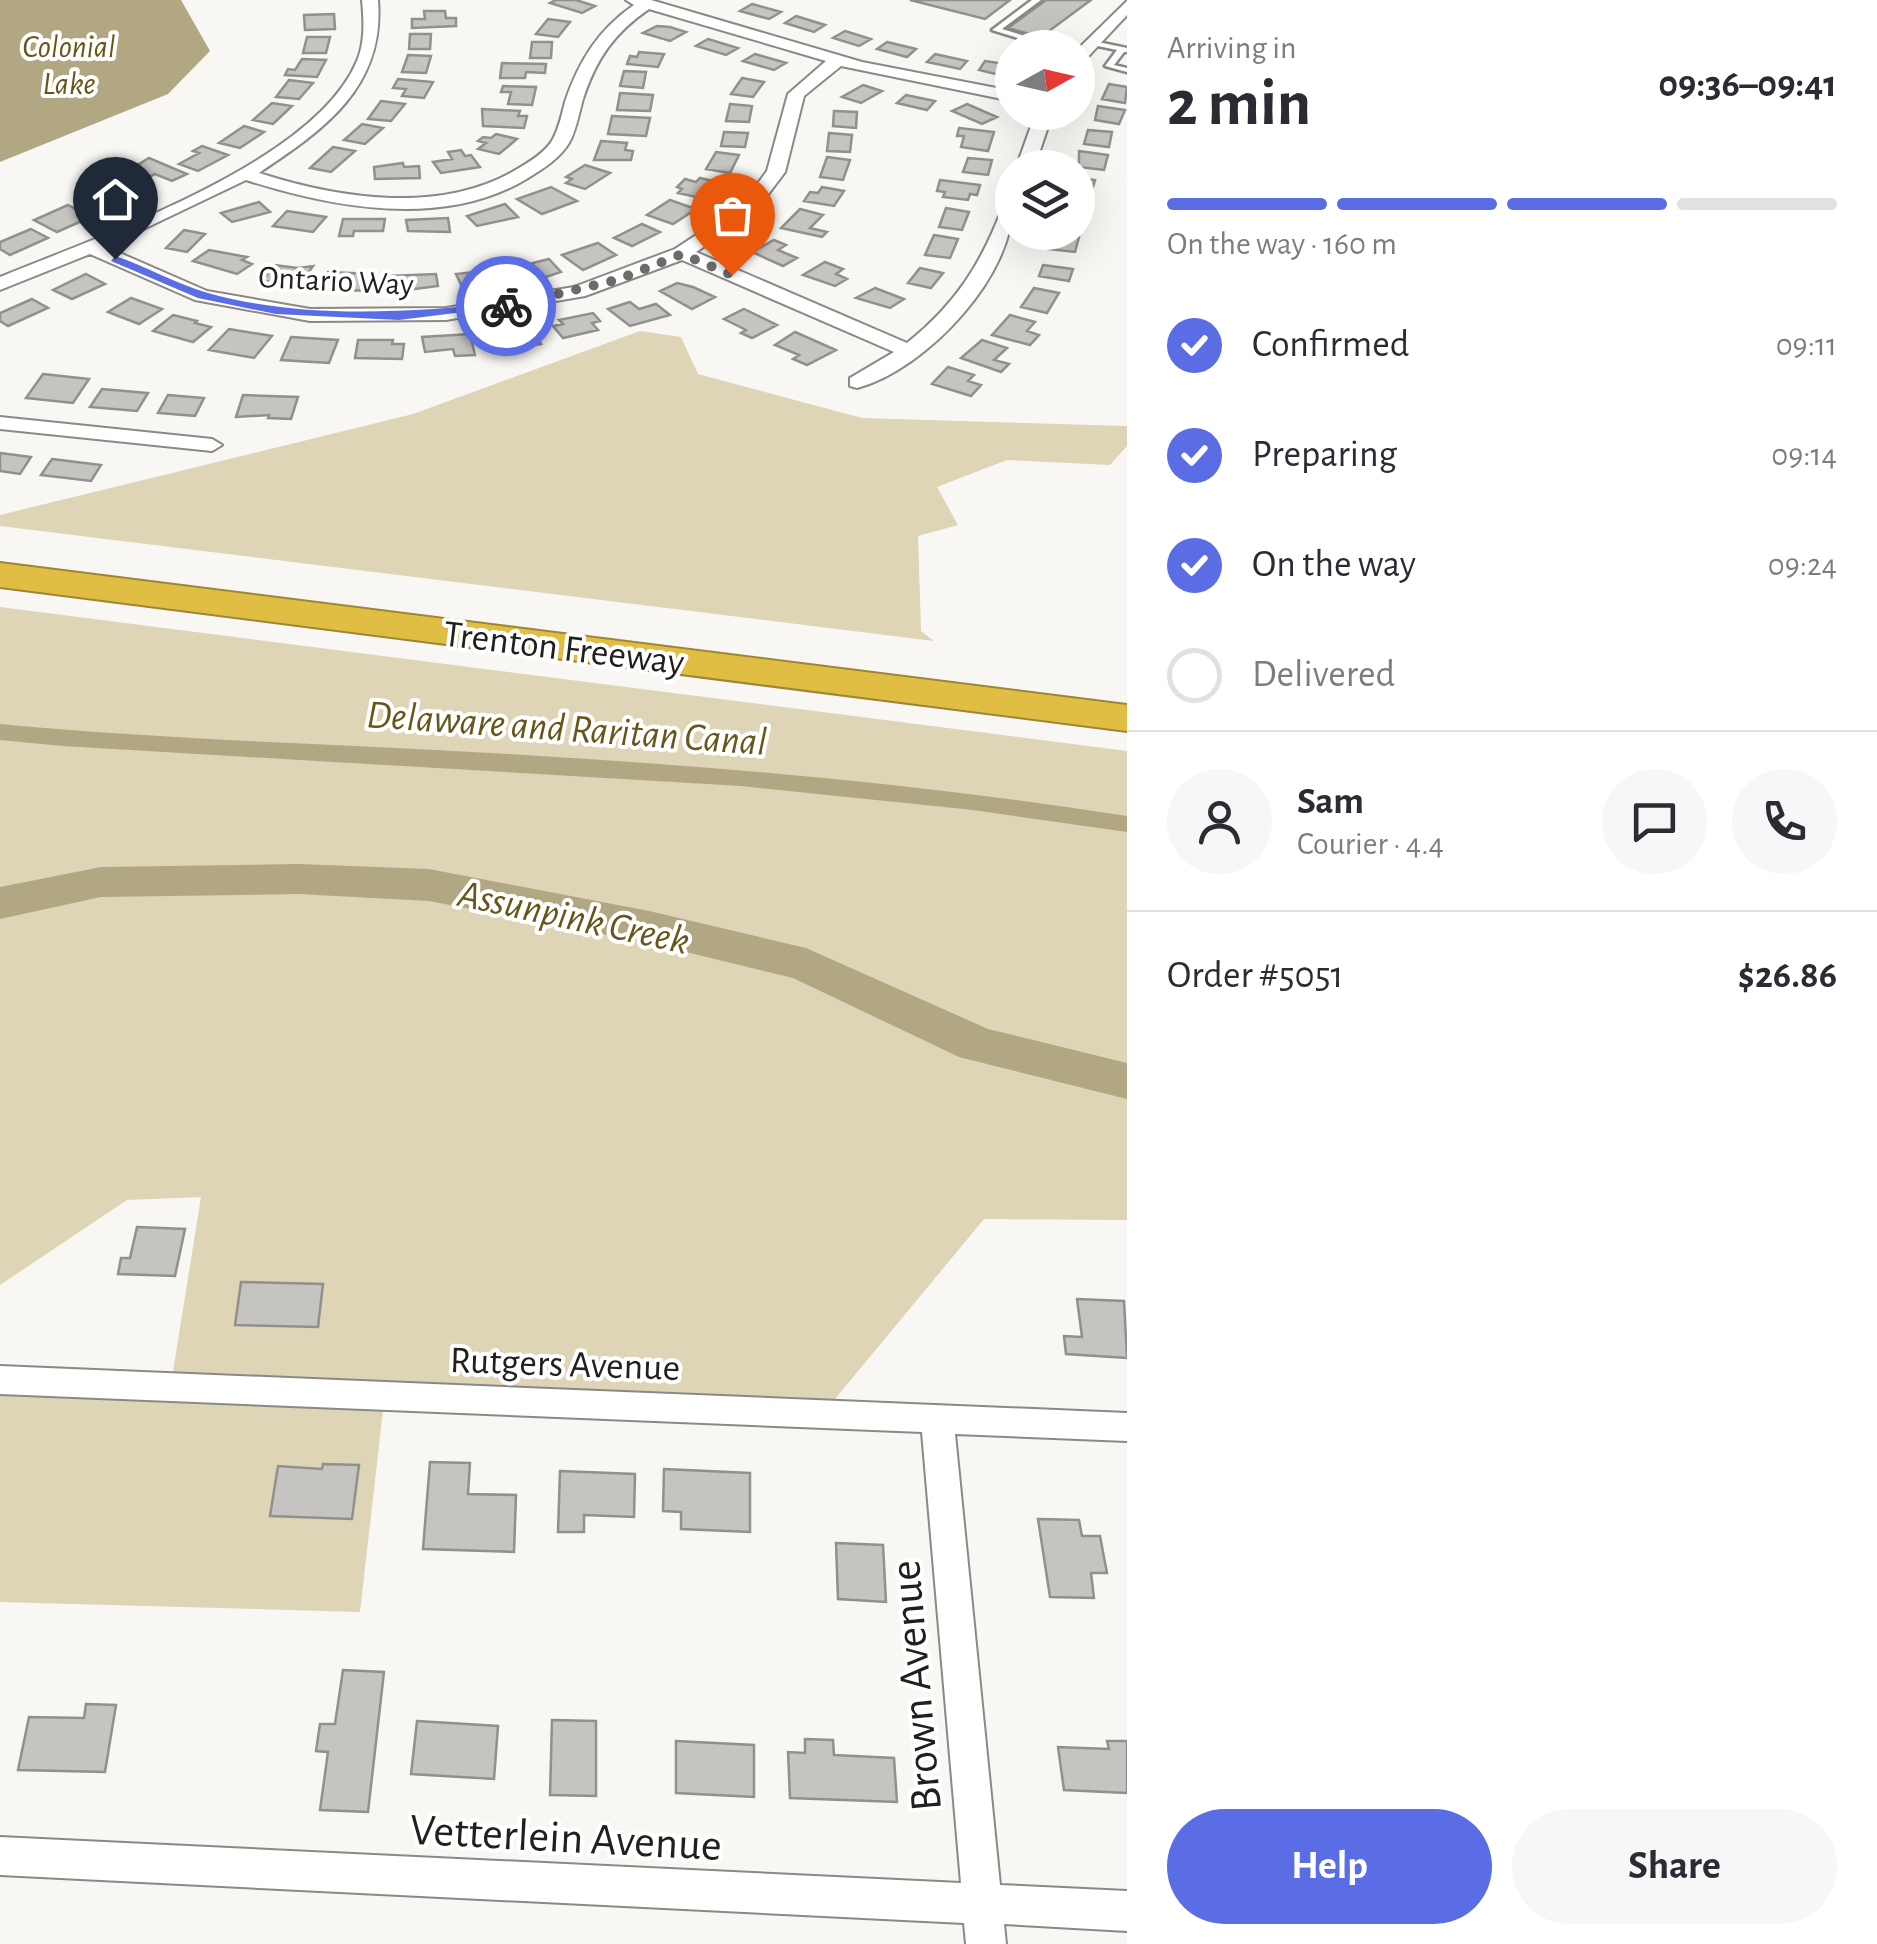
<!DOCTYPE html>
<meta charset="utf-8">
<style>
:root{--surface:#fff;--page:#f7f7f7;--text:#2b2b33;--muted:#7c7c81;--line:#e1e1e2;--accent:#5b6de4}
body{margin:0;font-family:"Alegreya Sans",sans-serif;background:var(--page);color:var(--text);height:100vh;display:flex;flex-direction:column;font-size:38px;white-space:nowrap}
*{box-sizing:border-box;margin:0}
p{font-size:32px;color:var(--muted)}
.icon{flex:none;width:55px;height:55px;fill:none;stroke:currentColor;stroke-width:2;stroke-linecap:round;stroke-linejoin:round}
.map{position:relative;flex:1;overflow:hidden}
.side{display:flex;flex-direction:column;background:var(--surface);width:750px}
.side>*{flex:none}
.needle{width:65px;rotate:82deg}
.tools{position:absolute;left:995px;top:30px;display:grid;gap:20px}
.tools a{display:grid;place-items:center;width:100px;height:100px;border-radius:50%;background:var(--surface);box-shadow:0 10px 40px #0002;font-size:50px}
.pin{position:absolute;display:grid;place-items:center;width:85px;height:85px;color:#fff;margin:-102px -42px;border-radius:50% 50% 50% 0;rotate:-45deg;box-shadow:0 0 10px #0007}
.pin .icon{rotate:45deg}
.courier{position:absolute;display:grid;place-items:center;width:100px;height:100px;margin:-50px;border:8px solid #5b6de4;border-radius:50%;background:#fff;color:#222;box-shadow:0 2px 12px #0007}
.head em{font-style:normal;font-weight:700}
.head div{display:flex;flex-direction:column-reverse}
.head{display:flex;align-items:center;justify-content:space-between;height:170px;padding:0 40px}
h1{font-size:65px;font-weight:700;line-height:75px}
.bar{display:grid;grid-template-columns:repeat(4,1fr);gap:15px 10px;align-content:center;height:120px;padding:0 40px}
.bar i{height:12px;border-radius:8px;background:var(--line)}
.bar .on{background:var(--accent)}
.bar p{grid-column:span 4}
.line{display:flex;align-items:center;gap:25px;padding:0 40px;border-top:2px solid var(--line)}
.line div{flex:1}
.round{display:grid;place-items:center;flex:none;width:105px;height:105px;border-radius:52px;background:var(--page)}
ol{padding:0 40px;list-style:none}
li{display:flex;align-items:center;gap:30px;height:110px}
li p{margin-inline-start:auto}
li .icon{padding:10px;border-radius:50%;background:var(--accent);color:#fff;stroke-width:4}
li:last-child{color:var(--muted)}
li i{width:55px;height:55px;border:5px solid var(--line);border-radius:50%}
.button{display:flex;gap:20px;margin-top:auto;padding:20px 40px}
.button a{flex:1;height:115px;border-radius:60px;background:var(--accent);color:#fff;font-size:40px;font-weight:700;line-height:115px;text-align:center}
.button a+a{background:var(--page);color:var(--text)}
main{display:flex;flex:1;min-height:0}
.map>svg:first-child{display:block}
.green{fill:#ded4b6}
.water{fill:#b2a783}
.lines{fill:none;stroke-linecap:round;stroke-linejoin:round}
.canal{fill:#b2a783;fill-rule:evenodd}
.river{fill:#b2a783;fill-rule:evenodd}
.building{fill:#c5c4c0;stroke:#91908c;stroke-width:2.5}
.service-casing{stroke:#8a8985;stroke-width:5}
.minor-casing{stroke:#8a8985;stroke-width:4}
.motorway-casing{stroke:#9d8636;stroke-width:4}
.service{fill:#fff;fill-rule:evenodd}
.minor{fill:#fff;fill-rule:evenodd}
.motorway{fill:#e0bd43;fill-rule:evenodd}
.route{fill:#5b6de4}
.done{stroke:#6c6b69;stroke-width:10;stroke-dasharray:0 18}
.labels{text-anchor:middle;stroke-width:8;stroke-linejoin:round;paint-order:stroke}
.far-water-label{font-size:32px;font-style:italic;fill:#675619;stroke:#fff}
.far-street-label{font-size:32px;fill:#20201e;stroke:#fff}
.street-label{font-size:38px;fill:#20201e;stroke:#fff}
.water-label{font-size:40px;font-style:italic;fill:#675619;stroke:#fff}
.near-street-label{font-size:45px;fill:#20201e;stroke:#fff}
</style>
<main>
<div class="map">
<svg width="1127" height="1944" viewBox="0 0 1127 1944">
<rect width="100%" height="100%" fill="#f9f7f3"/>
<path class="green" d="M640,331L681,337L698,374L862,418L1127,426V446L1110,465L1007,460L937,487L958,525L918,536L921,631L934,641L0,526V515L413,414Z
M0,607L1127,751V1220L984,1219L825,1411L385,1393L360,1612L0,1602V1377L171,1384L201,1197L127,1200L0,1285Z"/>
<path class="water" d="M0,0H181L210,51L168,94L0,162Z"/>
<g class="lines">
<path class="canal" d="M0,724C169,740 338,744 508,754C715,766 922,784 1127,816V832L973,810L741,786L63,746L0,740Z"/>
<path class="river" d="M298,864L429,869L649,911L806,948L988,1029L1127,1063V1099L959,1057L793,978L649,943L429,901L298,894L101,897L0,919V887L101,867Z"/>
</g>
<path class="building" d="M556,0H576L595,6L582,13L550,3Z
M910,0H1010L985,19Z
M1046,0H1091L1041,37L1008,28Z
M752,4L781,12L769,19L740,11Z
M424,11H445L446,18H456V26L412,28V19H425Z
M334,14L335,29L305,30L304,15Z
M796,16L825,25L814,32L785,23Z
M548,19L570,22L558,37L536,34Z
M657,26L670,27L686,32L670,41L643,33Z
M845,31L871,39L859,46L833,38Z
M410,34H431L430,49H409Z
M307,37H330L326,53H303Z
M708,39L738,48L726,55L696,46Z
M532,42H552L551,58H530Z
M887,42L916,49L907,57L877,49Z
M639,52L664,54L658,67L627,64L630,56L637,57Z
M755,54L786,63L774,70L743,61Z
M935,54L967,61L960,69L927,62Z
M408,55L431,56L426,73L402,72Z
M302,59L326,60L317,77L285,75L288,69L295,70Z
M985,61L1012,65V78L979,70Z
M502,63L546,64L545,73L526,72L525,78H500Z
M624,71L646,72L643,88L620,86Z
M742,78L764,82L753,97L731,94Z
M398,79L433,82L424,98L402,96L406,89L393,88Z
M289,80L313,83L299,99L276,97Z
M1109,84L1127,87L1125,103L1102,99Z
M863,85L882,91L861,103L842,97Z
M503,86L536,87L532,105L508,104L511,92H501Z
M620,93L653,95L650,111L617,110Z
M906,95L935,101L927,110L897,103Z
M381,101L405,104L391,121L368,119Z
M272,103L292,106L273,124L253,120Z
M730,104L752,106L749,122L726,121Z
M967,104L997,117L982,124L952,111Z
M1098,106L1125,110L1119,124L1095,120Z
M482,109L520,111L518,116H527L524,128L483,126Z
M834,111L857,112L856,128L833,126Z
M612,116L650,118L646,136L608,134Z
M362,124L383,128L365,144L344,140Z
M244,126L264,132L240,148L219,143Z
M959,128L994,132L988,151L961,147L964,136H957Z
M1088,130L1112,132L1109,147L1084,144Z
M724,132L748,133L745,147L721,146Z
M829,133L852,135L850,152L827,151Z
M496,134L517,139L499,154L478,149L486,143L478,141L483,137L491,138Z
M601,141L627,143L625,150L633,151L631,160H594Z
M202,146L228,155L198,171L179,164L199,153L193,151Z
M333,147L355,151L331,172L310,168Z
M461,150L465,156L471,155L480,167L441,173L433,162L452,159L448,152Z
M1079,151L1108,155L1104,170L1079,167Z
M716,152L739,155L730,173L706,169Z
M827,157L850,160L843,180L820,177Z
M149,158L187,174L172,181L155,174L138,182L121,175Z
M968,158L992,160L988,175L963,172Z
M403,163L404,167L419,166L420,178L375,179L374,167Z
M585,165L610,173L585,189L566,183L572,179L566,177Z
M700,178L721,183L705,199L678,193L682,189L677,187L685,179L696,182Z
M1078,178L1095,180L1090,197L1078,196Z
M105,179L136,195L105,211L80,198L95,192L86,187Z
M940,180L980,185L977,195L970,194L968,200L943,197L945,192L937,191Z
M551,187L577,201L542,214L517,199Z
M822,187L844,191L834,206L804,201L810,192L818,193Z
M670,200L696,209L673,224L647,215Z
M259,202L270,212L232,222L221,213Z
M505,204L518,217L477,226L467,216Z
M68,205L91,217L57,232L34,220Z
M946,208L969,212L962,230L939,227Z
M800,209L823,215L810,228L827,232L822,237L781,228Z
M287,211L326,217L313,232L273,226Z
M448,218L450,232L408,231L406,220Z
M343,219H385L383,231H354L353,236H339Z
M642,224L660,232L632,246L614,238Z
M31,229L48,238L10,255L0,249V242Z
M184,230L205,234L187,252L166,248Z
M1053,233L1079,237L1075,252L1048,249Z
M934,235L958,239L950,258L925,255Z
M774,240L786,245L778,250L797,258L783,266L752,252Z
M598,243L616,255L583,270L562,255Z
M209,250L247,257L242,260L252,264L237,274L193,261Z
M549,259L561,272L528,283L509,263L520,260L525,265Z
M825,262L843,269L836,274L847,279L835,286L803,275Z
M274,265L298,268L313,266L300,284L262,281Z
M1043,265L1073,269L1069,281L1039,276Z
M920,268L943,273L931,288L908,283Z
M492,270L499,285L485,289L464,291L456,274Z
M328,272L373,274L368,291L322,289Z
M86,274L105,284L72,299L53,290Z
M436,274L438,286L391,292L389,276Z
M677,283L693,287L715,297L692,309L660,291Z
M875,288L904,299L890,308L856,298Z
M1034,288L1059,293L1047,313L1021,307Z
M131,298L162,309L139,324L108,312Z
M32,299L48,308L8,326L0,321V313Z
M630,302L639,309L656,304L670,315L630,326L608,309Z
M744,309L777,325L752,338L741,333L746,330L724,319Z
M593,313L600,321L592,323L598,330L563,338L553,326L563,324L559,320Z
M173,315L197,321L195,323L211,327L193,342L153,331Z
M1010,315L1035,322L1027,331L1039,335L1030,345L992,335Z
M531,326L541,344L497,350L490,337L499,336L497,331Z
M229,329L272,336L254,358L209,350Z
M795,332L836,350L807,365L793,359L799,355L775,345Z
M470,334L475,355L455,356L453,349L425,352L422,337Z
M291,337L338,340L329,363L281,360Z
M358,340H393L392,344H404L402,359L355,358Z
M982,340L1007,348L994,360L1009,364L1001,372L961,358Z
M948,367L974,375L968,381L981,385L971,396L932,384Z
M43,374L89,379L73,403L26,398Z
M102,389L148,393L137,411L90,407Z
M168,395L204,398L195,416L158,413Z
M243,395L298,397L291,419L268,418L269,415L236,417Z
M0,453L31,457L20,474L0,471Z
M52,459L101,465L91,481L41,475Z
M137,1227L185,1229L175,1276L118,1274L121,1258H130Z
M241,1282L323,1284L318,1327L235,1325Z
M1077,1299L1124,1301L1127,1358L1066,1354L1064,1336L1082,1337Z
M430,1462L470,1463L468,1494L516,1495L514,1552L423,1549Z
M323,1464L359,1465L352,1519L270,1516L278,1466L322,1469Z
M664,1469L750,1473V1532L681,1529V1512L663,1511Z
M560,1471L635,1474L634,1517L584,1515V1532H558Z
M1038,1519L1079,1520L1082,1536H1100L1107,1573H1091L1094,1598L1050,1597Z
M836,1543L883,1545L886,1602L838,1599Z
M343,1670L384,1672L368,1812L320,1810L328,1752L316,1751L320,1724H335Z
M86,1704L116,1705L105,1772L18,1770L29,1717L84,1718Z
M552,1720L596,1721V1796L550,1795Z
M417,1721L498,1726L494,1779L411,1774Z
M805,1739L833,1740L834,1755L894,1758L897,1802L790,1798L788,1752L805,1753Z
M676,1741L754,1745V1797L676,1793Z
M1107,1741H1127V1793L1064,1790L1058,1747L1109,1749Z"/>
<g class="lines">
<defs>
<path id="service" d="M1032,0H1041L1002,29L1065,48H1050L992,30Z
M1088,40L1127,48V52H1124L1114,65L1127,68V72L1105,66L1117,50L1088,44Z"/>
<path id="minor" d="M362,0H378C385,87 325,129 259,173C340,199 442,215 519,168C531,161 547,151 553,139C559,128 562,114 565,102C579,61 598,30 634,5L626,0H651L862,62L1012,91V101L841,66L804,96L785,172L754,213L696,252L907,343C955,305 982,263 1003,206L1012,201C1017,273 926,370 857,388L850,386V378L894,352L682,260L585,296L446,320L310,321L195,300L90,254L0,290V277C97,237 314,164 357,61C365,42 364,21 362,0ZM649,9L826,61L788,94L767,171L742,205L675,249L574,287L446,308L310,309L207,291L106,247L246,180C333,208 445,229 528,178C543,169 560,158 569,143C576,131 579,113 583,99C596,59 614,33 649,9Z
M1127,1V15L1084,61L1078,63V49Z
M1036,112H1053L1034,168H1016Z
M0,417L212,439L222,445L212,451L0,429Z
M0,1366L1127,1413V1441L955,1434L1000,1885L1127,1891V1931L1004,1924L1006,1944H966L964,1923L0,1875V1837L961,1883L922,1432L0,1394Z"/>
<path id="motorway" d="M0,563L1127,705V731L0,587Z"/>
</defs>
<use href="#service" class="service-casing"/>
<use href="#minor" class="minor-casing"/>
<use href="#motorway" class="motorway-casing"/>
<use href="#service" class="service"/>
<use href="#minor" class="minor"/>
<use href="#motorway" class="motorway"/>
</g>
<path class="route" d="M115,256C146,266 176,284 208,293C305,320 407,312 506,303L512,306L399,320L276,314L198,298L111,261Z"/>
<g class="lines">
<path class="done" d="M506,306L617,280L682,254L732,275"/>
</g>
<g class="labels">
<g class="far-water-label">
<text x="69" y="57">Colonial<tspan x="69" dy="37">Lake</tspan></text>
</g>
<g class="far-street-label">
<text transform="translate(336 280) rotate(3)" y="11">Ontario Way</text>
</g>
<g class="street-label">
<text transform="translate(564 647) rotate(7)" y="13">Trenton Freeway</text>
<text transform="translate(565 1363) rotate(2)" y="13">Rutgers Avenue</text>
</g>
<g class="water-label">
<text transform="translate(567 727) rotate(4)" y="14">Delaware and Raritan Canal</text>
<text transform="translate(574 916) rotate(12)" y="14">Assunpink Creek</text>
</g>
<g class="near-street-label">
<text transform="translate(914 1686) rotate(-95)" y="16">Brown Avenue</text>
<text transform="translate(566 1836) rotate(3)" y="16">Vetterlein Avenue</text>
</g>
</g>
</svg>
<div class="tools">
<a><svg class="needle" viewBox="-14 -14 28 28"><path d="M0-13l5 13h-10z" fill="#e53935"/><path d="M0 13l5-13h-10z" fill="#7c7c81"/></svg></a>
<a><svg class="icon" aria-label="layers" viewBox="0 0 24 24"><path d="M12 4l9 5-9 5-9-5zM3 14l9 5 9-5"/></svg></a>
</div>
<div class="pin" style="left:732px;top:275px;background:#ea580c"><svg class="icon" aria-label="bag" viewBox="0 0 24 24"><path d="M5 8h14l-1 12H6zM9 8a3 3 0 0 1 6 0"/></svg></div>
<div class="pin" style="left:115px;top:259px;background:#1f2937"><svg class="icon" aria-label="home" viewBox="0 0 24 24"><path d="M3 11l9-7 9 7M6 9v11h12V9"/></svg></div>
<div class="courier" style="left:506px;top:306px"><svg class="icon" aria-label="bike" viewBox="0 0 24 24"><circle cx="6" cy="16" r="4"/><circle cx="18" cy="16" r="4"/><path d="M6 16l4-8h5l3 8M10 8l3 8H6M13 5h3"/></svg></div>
</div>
<section class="side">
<div class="head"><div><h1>2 min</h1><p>Arriving in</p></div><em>09:36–09:41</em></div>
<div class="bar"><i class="on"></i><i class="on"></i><i class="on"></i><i></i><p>On the way · 160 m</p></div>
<ol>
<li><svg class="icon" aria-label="check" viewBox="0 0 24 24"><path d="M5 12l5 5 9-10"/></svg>Confirmed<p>09:11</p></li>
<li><svg class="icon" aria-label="check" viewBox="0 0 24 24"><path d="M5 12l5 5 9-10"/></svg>Preparing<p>09:14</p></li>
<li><svg class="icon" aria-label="check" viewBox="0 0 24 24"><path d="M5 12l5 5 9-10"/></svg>On the way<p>09:24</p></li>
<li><i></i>Delivered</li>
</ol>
<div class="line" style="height:180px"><a class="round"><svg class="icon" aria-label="person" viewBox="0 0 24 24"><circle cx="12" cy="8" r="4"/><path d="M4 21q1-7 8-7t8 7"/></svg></a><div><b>Sam</b><p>Courier · 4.4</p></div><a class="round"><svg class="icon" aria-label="chat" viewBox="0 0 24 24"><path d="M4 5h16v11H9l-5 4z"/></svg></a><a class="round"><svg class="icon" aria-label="phone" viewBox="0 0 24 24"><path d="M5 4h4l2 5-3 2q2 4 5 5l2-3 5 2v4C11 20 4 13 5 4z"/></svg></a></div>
<div class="line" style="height:130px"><div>Order #5051</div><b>$26.86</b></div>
<div class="button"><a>Help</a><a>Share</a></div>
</section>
</main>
